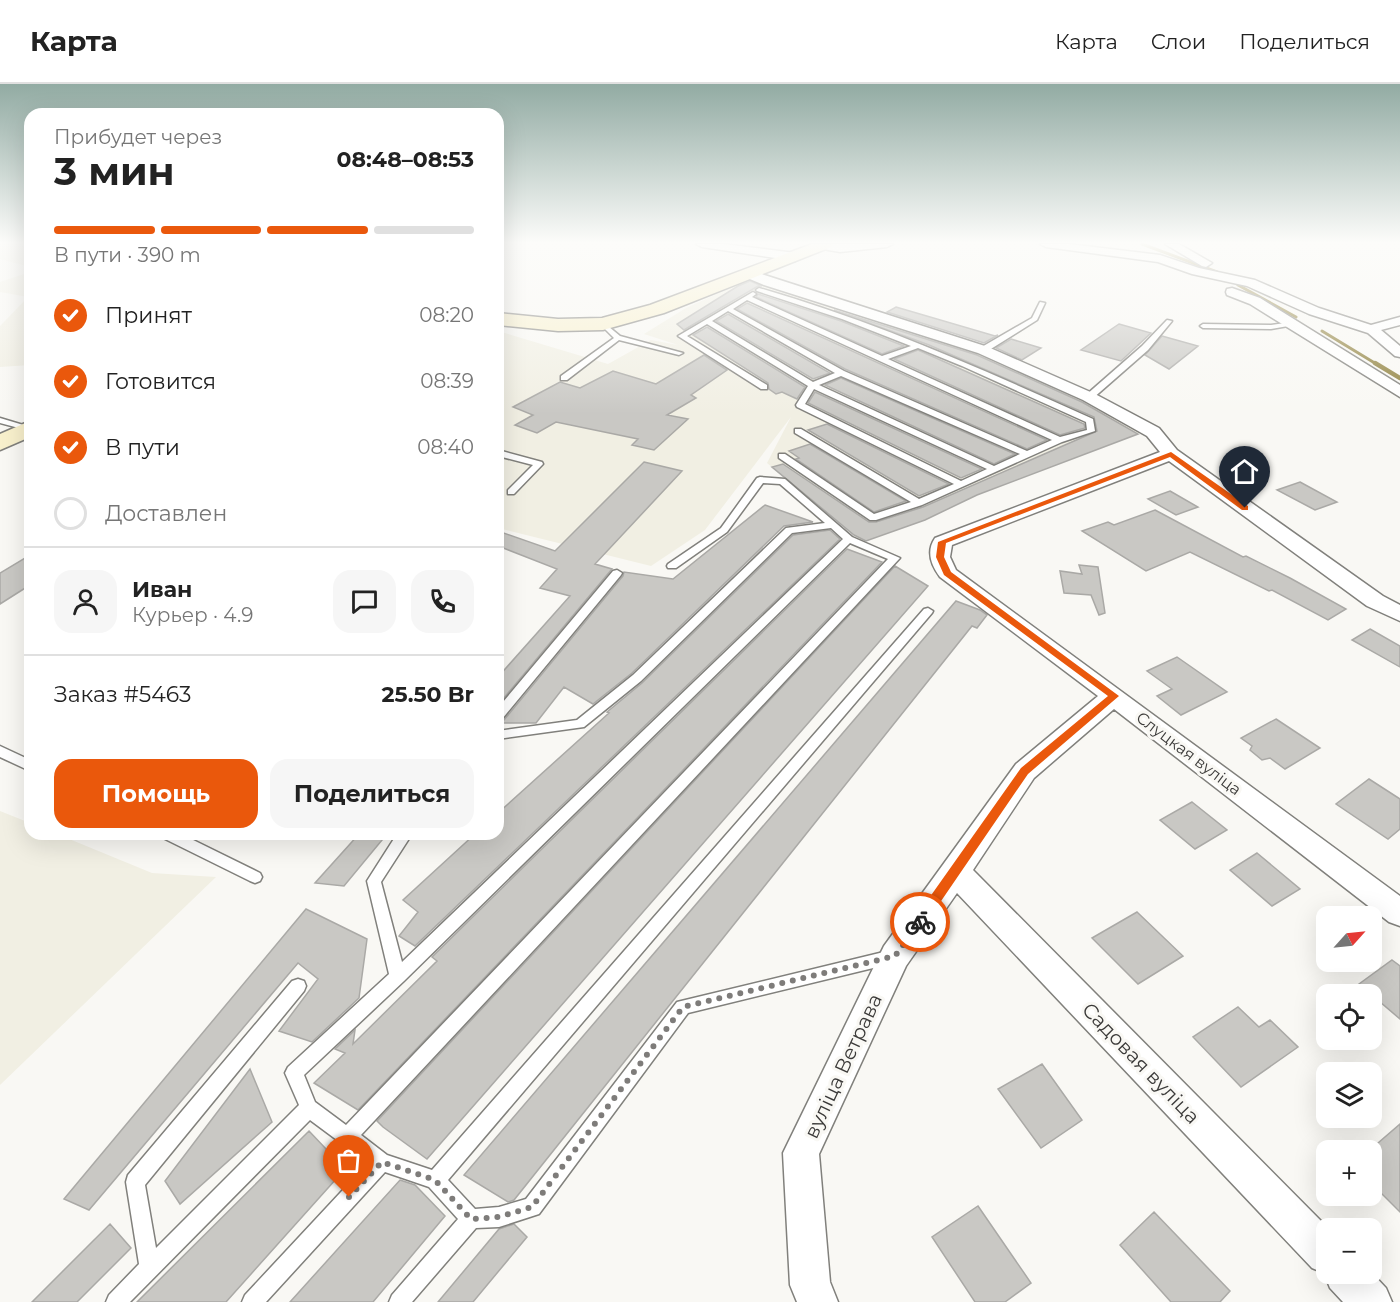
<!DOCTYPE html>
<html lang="ru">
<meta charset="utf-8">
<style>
:root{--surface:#fff;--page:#f6f6f6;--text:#222;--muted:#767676;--line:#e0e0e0;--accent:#ea580c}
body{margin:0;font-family:Montserrat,sans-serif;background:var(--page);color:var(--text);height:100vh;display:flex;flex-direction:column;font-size:22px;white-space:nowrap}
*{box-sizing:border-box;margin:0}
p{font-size:20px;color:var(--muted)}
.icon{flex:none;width:33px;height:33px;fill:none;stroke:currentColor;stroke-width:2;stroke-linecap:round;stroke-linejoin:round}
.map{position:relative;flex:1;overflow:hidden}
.details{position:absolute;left:24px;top:24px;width:480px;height:732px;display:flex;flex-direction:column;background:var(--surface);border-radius:18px;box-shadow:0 6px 24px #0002}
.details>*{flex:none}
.needle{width:39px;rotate:63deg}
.controls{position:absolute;left:1316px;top:822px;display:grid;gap:12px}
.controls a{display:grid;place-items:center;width:66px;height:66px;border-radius:12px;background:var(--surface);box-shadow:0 6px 24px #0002;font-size:30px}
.pin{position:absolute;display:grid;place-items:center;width:51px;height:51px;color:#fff;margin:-62px -26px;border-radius:50% 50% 50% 0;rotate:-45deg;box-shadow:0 0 6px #0007}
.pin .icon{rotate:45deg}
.courier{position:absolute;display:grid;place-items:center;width:60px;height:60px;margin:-30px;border:4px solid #ea580c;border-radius:50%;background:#fff;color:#222;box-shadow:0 2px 8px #0007}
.overview em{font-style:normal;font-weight:700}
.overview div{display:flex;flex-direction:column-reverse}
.overview{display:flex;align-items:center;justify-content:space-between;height:102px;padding:0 30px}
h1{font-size:39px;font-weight:700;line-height:45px}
.bar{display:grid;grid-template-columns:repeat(4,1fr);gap:9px 6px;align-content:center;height:72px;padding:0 30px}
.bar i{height:8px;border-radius:4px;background:var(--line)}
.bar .on{background:var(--accent)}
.bar p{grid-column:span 4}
.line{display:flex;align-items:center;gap:15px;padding:0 30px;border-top:2px solid var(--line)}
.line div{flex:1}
.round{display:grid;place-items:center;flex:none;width:63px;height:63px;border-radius:18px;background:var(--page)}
ol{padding:0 30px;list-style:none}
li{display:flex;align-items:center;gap:18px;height:66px}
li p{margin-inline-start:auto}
li .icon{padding:6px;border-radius:50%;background:var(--accent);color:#fff;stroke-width:4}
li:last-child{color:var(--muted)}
li i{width:33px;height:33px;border:3px solid var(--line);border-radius:50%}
.primary-button{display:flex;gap:12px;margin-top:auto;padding:12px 30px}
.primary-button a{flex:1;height:69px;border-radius:18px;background:var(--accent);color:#fff;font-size:24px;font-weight:700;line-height:69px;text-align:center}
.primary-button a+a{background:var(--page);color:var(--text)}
header{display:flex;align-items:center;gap:36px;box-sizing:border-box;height:84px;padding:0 30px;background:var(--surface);border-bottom:2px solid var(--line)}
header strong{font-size:28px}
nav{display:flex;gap:33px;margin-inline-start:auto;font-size:21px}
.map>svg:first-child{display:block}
.built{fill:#f1efe3}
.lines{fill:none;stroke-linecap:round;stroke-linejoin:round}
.stream-far1{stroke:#8e7f3b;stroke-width:3}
.stream{stroke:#8e7f3b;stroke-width:4.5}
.building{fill:#c9c8c4;stroke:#aaa9a6;stroke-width:1.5}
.lane-casing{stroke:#81807c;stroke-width:3}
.street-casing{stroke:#81807c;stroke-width:3}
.secondary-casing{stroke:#81807c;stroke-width:3}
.lane{fill:#fff;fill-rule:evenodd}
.street{fill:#fff;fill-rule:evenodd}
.secondary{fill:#f8f0cc;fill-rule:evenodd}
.route{fill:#ea580c}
.done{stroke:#7e7c7a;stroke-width:6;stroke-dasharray:0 10.8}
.labels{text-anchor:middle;stroke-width:6;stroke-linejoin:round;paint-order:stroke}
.street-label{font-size:16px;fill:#3b3a39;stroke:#f9f8f4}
.near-street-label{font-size:20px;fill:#3b3a39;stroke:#f9f8f4}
</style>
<header>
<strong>Карта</strong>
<nav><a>Карта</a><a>Слои</a><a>Поделиться</a></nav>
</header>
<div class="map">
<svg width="1400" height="1218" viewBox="0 0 1400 1218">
<rect width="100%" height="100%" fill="#f9f8f4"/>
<path class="built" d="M0,160H30V183L0,175Z
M30,188V281L0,283V242L28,213L0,208V198Z
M752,194L986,270L1144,347L977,411L925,436L862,458L767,379L791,333L705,446L651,482L498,444V247L608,280L651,256L678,261L644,250L686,224Z
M0,727L30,739V750H57L152,789L216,793L0,1001Z"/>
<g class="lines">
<path class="stream-far1" d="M1142,160L1217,188
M1238,201L1296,233
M1322,247L1378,281"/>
<path class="stream" d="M1375,279L1400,294"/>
</g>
<path class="building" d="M750,197L762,202H758L684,246L677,240L738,202Z
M758,210L841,237L904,262L882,270L756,213Z
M747,219L1047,356L1027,365L845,285L737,225Z
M896,223L995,252L998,251L984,259L887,228Z
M834,226L977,271L1082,318L1138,350L977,411L925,436L866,457L854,451L772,383L783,380L869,438H876L923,423L1097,347L1094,333L929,261Z
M728,230L830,289L813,295L716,237Z
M1119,240L1151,249L1121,277L1081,266Z
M707,243L805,303L797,315L782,308L776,310L769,305L768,299L693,251Z
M1162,252L1198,262L1169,285L1145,271Z
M1011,255L1041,264L1022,276L996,264Z
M918,266L1084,340L1085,344L1060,351L894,275Z
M704,271L727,286L691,311L696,314L667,331L688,335L654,366L632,361L638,355L556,338L537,349L515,341L533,331L513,323L560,298L580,304L613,287L656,300Z
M841,294L1015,370L994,380L825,301Z
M815,308L982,385L961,394L808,319Z
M827,340L949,400L919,412L808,346Z
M810,360L906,417L874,428L796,375L799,374L789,367Z
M644,378L682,387L595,480L612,485L498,621V593L570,512L540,504L557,485L498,462V447L555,467Z
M1300,398L1337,418L1315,426L1277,406Z
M1170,407L1198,423L1176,431L1148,415Z
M765,421L813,438L784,442L632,589L593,620L564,603L536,639H498L504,636L623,492L624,488L673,495Z
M1155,426L1243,473L1246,472L1290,494L1346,525L1328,536L1272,506L1269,507L1190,468L1146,487L1082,447L1108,438L1114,441Z
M830,446L840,455L415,862L399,852L418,828L403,816L475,750H498V729L609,629L607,628L642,599L793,451Z
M847,465L882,478L358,1026L314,999L345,969L335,965L355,946L353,960L437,877L432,873Z
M30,471V501L0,520V489Z
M1079,481L1098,483L1105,529L1099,531L1091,511L1064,509L1060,487L1082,490Z
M895,482L928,502L427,1075L383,1043L377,1037Z
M956,517L980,526L987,531L977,544L972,542L514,1116L508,1118L464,1091Z
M1370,545L1400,562V583L1352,556Z
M1177,573L1227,608L1181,631L1157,612L1172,605L1147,587Z
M1276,635L1320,664L1285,685L1270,674L1262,676L1250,666L1252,662L1241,654Z
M1369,695L1400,715V745L1388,755L1336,720Z
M1192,718L1227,746L1195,765L1160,736Z
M359,750H387L344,802L315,799Z
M1257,769L1300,805L1272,822L1230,786Z
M306,825L367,855L359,914L312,958L279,947L318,895L298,879L89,1126L64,1115Z
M1137,828L1183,872L1138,900L1092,854Z
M1392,876L1400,882V935L1359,900Z
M1238,923L1259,943L1270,936L1298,963L1241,1003L1193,953Z
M1042,980L1082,1036L1041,1064L998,1005Z
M250,985L272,1038L180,1120L165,1097Z
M1400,1040V1128L1371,1099V1065Z
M309,1047L345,1085L226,1218H137Z
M400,1096L415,1101L445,1132L373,1218H290Z
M978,1122L1031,1199L1005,1218H975L932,1153Z
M1154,1128L1230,1207L1220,1218H1171L1120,1161Z
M110,1140L131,1164L77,1218H32Z
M514,1140L527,1153L473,1218H438L499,1145Z"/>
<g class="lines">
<defs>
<path id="lane" d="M759,204C874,237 984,286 1093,335L1095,347L1062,358L922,421L876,436H870L779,374V370H785L874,430L911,418L795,349V345H801L919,415L954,400L797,323L796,321L808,302L707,240L687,252L767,301V305H761L678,252L753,208L756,210L752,213L882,272L911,262L842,235L757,207L756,206ZM747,216L1052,356L1027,367L844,287L733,225ZM728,227L835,289L813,298L712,237ZM918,264L962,282L1086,338L1087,346L1060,353L888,275ZM841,292L1020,370L994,382L819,301ZM814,305L987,385L961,397L805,320Z
M1040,218L1045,219L1037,236L986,268H980V264L1032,234Z
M1167,236L1172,237L1148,266L1092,315H1086V311L1142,262Z
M603,238L620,252L683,269L679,271L619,256L567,296H561V292L614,254L600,240Z
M1292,238L1295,240L1294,241L1271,245L1203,244L1200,242L1203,240L1271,241Z
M0,334L30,343V347L0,339Z
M498,366L542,378L543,380L514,410H508V406L533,381L498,372Z
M760,393L785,395L852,453L900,474L361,1051L387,1071L432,1086L924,525L928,524L933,527L932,529L448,1096L475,1125L499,1123L526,1115L677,918L892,866L898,868L900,873L898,878L688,929L539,1130L499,1143L476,1144L412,1218H389L392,1211L458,1135L429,1103L385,1088L266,1218H242L245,1211L368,1079L310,1036L130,1218H106L109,1211L139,1180L126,1098L128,1091L292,897L298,895L304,897L306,902L304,907L145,1101L156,1164L299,1021L285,989L288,983L389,890L367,797L397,750H412L381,798L402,878L843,455L831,444L792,449L641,597L584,643L498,655V647L577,636L633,591L786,444L825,439L780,400L763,399L727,448L676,484H668L667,482L668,480L721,444L757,394ZM850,459L888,475L346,1041L315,1018L304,991L404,897Z
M617,486L622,489L621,491L502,635L498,636V624L613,487Z
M0,662L30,676V687L0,673Z
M161,750H181L260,789L262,793L260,797L255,799L250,797L163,754Z"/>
<path id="street" d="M696,160H724L795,169L801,173L795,177L702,163Z
M817,160H893L887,163L840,168L817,164Z
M1040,160H1069L1160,171L1199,184L1255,196L1319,224L1371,241L1400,233V241L1381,246L1400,262V273L1395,272L1368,249L1309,230L1247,202L1192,190L1158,178L1046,163Z
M1165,160H1179L1212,179L1206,183L1202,182Z
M749,186L988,263L1095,310L1159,344L1177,366L1383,512L1400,521V537L1367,522L1169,377L952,461L950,473L956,486L1400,812V842L1389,838L1114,625L1034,694L973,786L1328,1144H1326V1190L1371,1188L1386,1204L1392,1218H1343L1330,1204L1324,1189L1312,1184L957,809L906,882L819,1070L830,1198L838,1218H797L790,1201L783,1069L884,862L1016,680L1098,612L940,493C931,481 926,467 935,454L1160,368L1147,352L1083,316L978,269L764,201L745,193L743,190Z
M1232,204L1260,214L1400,301V313L1250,220L1227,211L1226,208L1227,205Z"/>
<path id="secondary" d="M812,160H833L831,163L664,229L603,246L558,247L498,241V229L558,235L602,234L650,221Z
M30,337V353L0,366V350Z"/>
</defs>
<use href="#lane" class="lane-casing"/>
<use href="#street" class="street-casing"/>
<use href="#secondary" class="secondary-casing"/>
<use href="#lane" class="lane"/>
<use href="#street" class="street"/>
<use href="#secondary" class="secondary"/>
</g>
<linearGradient id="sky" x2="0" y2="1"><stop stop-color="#92aba3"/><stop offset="0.48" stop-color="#fcfcfa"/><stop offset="1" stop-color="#fcfcfa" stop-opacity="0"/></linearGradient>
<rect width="1400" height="330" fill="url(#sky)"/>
<path class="route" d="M1171,368L1248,422V426H1242L1170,373L946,459L944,473L951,488L1119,612L1028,690L924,842H915L913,838L915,834L1021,684L1108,612L944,491L936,473L938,458Z"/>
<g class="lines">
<path class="done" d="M349,1113L382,1078L435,1096L471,1135L499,1133L532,1123L683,923L895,872L920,838"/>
</g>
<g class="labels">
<g class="street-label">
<text transform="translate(1189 669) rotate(37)" y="6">Слуцкая вуліца</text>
</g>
<g class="near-street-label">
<text transform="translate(1141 979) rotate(46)" y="7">Садовая вуліца</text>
<text transform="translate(843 982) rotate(-65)" y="7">вуліца Ветрава</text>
</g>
</g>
</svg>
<div class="controls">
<a><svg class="needle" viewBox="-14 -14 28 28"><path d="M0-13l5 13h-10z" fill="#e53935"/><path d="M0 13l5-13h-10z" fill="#767676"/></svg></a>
<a><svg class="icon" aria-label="locate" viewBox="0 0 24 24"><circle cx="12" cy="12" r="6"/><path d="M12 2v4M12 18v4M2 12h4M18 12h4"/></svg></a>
<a><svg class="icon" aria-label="layers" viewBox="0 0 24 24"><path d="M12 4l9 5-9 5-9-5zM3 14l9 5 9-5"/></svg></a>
<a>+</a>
<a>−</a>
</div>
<div class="pin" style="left:349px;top:1113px;background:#ea580c"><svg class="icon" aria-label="bag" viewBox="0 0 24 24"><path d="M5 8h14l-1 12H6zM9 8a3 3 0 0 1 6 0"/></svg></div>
<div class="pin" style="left:1245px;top:424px;background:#1f2937"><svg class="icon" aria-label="home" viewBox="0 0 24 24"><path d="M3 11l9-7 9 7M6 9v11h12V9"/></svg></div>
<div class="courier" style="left:920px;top:838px"><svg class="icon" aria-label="bike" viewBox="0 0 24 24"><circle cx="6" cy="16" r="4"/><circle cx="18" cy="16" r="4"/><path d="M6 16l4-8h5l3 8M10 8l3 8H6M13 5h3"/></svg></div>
<section class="details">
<div class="overview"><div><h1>3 мин</h1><p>Прибудет через</p></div><em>08:48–08:53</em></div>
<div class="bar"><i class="on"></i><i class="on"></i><i class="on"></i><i></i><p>В пути · 390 m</p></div>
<ol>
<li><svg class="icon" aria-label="check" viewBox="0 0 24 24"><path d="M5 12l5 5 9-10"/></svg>Принят<p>08:20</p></li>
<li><svg class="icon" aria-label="check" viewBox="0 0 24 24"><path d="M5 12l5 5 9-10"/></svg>Готовится<p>08:39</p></li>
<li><svg class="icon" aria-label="check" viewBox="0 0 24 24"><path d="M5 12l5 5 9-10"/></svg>В пути<p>08:40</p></li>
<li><i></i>Доставлен</li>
</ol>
<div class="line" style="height:108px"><a class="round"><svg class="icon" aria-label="person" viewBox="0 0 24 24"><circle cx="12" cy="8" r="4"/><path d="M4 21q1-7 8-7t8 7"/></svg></a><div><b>Иван</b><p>Курьер · 4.9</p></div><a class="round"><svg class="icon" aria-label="chat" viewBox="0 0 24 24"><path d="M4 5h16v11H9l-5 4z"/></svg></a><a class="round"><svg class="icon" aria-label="phone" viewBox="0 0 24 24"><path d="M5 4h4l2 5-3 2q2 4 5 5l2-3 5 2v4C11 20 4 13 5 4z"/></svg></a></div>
<div class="line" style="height:78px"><div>Заказ #5463</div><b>25.50 Br</b></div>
<div class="primary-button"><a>Помощь</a><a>Поделиться</a></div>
</section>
</div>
